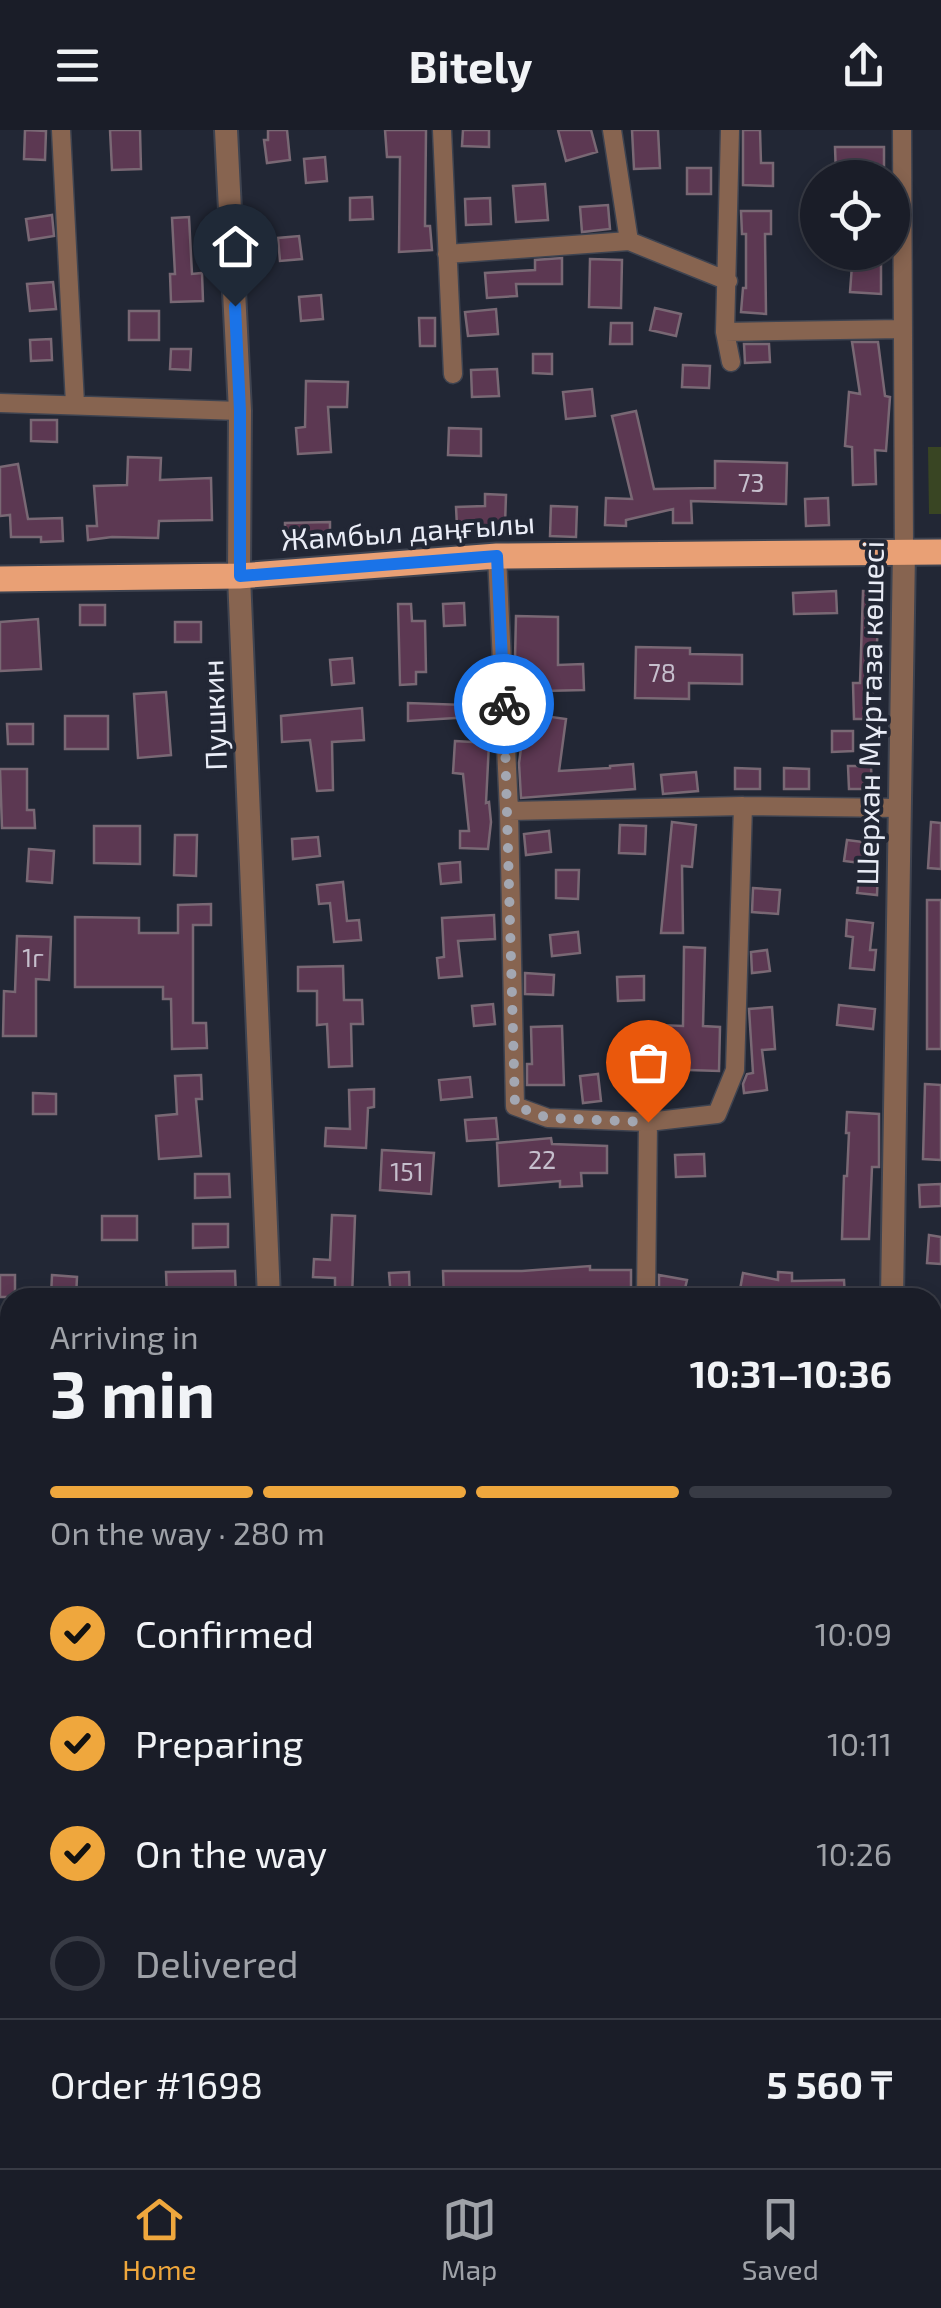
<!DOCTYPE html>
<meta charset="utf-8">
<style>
:root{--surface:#1a1d28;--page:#272a34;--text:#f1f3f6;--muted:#9fa2a8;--line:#383b45;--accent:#efa73d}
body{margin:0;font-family:"Exo 2",sans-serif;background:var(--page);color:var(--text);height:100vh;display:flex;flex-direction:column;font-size:38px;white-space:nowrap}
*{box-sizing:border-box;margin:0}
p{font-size:32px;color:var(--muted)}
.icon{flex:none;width:55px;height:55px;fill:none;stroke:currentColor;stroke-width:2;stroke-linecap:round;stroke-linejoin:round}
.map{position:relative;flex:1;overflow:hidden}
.side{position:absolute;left:0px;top:1158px;width:942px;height:882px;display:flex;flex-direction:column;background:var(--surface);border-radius:30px 30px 0 0;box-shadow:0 5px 15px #0003,0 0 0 2px var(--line)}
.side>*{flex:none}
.controls{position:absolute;left:800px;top:30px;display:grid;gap:20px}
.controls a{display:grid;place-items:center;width:110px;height:110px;border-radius:50%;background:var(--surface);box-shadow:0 5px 15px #0003,0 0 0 2px var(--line);font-size:50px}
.pin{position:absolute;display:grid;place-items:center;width:85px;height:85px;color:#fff;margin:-102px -42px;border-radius:50% 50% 50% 0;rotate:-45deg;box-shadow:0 0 10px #0007}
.pin .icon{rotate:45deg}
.courier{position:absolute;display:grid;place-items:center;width:100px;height:100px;margin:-50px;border:8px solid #1a73e8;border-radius:50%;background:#fff;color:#222;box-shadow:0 2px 12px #0007}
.head em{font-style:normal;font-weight:700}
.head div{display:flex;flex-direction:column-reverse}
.head{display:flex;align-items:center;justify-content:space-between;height:170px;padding:0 50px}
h1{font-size:65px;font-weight:700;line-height:75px}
.bar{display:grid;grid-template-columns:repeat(4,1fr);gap:15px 10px;align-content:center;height:120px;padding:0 50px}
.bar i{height:12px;border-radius:8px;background:var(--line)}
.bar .on{background:var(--accent)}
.bar p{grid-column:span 4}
.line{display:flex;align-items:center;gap:25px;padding:0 50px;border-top:2px solid var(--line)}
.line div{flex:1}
ol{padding:0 50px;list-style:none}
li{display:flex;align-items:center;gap:30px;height:110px}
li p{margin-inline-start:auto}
li .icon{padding:10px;border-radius:50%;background:var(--accent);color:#111;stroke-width:4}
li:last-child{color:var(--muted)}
li i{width:55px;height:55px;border:5px solid var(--line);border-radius:50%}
header{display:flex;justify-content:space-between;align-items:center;height:130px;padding:0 50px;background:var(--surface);font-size:45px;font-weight:700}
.dock{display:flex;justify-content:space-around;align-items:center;height:140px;border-top:2px solid var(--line);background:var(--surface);font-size:28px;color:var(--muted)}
.dock a{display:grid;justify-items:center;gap:5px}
.dock .on{color:var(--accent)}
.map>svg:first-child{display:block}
.green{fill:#394523}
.building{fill:#5c3852;stroke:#796874;stroke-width:2.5}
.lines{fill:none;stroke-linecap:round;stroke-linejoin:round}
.minor-casing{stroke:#3e4350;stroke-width:21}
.tertiary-casing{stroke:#3e4350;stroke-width:26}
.primary-casing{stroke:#3e4350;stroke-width:29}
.minor{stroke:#876450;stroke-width:18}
.tertiary{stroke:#876450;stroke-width:22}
.primary{stroke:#e9a075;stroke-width:25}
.done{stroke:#a3a7b2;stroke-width:10;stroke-dasharray:0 18}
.route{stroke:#1a73e8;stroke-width:12}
.labels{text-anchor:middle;stroke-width:8;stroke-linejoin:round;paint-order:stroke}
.number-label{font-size:25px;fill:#c6bfcd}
.street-label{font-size:30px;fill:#e9ecf6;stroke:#222735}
</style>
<header><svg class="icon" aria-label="menu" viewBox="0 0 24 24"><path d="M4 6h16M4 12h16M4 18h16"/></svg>Bitely<svg class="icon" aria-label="share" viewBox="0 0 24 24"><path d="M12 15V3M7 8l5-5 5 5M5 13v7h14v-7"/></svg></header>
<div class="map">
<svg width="941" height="2038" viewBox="0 0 941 2038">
<rect width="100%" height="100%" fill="#222735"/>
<path class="green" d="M928,317H941V384H929Z"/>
<path class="building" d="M25,0L46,1L45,30L24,29Z
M110,0H140L141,39L112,40Z
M268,0H287L290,30L267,33L264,10H268Z
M385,0H426L425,96H430L432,120L399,122L400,27H387Z
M463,0H489V17L462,16Z
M558,0H591L597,22L566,31Z
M632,0H658L660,38L634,39Z
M743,0H760L761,33H773V56L743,55Z
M835,17H884V45H836Z
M325,27L327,51L306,53L304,29Z
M687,38H711V64H687Z
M545,54L548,90L516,92L513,56Z
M372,67L373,89L350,90V68Z
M490,68L491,94L466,95L465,69Z
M608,75L610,99L582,102L580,77Z
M741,81H771V104H765L766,184L741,182L743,158H746V104H742Z
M52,85L54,106L29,110L26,89Z
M189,87L192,144L202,143L203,171L171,172L170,144H175L172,88Z
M299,106L302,129L280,131L278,108Z
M853,122H881V164L850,162Z
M562,128V154H516L517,166L487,168L485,143L535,140V130Z
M590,129L622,130L621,178L589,177Z
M53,152L56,179L30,181L27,154Z
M321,165L323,189L301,191L299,167Z
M655,178L681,184L676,206L650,200Z
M496,179L498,204L468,206L465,182Z
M129,181H159V210H129Z
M419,188H435V216H420Z
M611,193H632V214H610Z
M51,209L52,230L31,231L30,210Z
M852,212H878L885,266L890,267L886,321L875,320L876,354L853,355L852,317L845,316L849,262L860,264Z
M744,214H769L770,232L745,233Z
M171,219H191L190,240L170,239Z
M533,224H552V244L533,243Z
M683,235L710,236L709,258L682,257Z
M497,239L499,266L472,267L471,240Z
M306,251L348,252L347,277H328L331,322L298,324L296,298L305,297Z
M592,259L595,286L566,289L563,262Z
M636,281L654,359L715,358V331L787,333L786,374L691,371L692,393H673V379L626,390V396L605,395L606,368L632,369L612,286Z
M31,290H57V312L31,311Z
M449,298L481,299V326L448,325Z
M128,327L161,328L160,350L211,348L212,390L159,391L158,408L112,407L88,410L87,396H97L94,356L127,355Z
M18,334L28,389L62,388L63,411L41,412V407H11L10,385L0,386V337Z
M485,364L506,365L505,395L457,396L456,377L485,376Z
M828,368L829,395L806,396L805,369Z
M551,376L577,377L576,407L550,406Z
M330,392V412L285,413V393Z
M836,461L837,483L794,484L793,463Z
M863,461L879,462L876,539H872L874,589H854L853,553H860Z
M464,473L465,495L444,496L443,474Z
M398,474H411L412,491H425L426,542H416V554L400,555Z
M80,475H105V495H80Z
M516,486L558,487V535L583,534L584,560L542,561L544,586L566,589L559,641L610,638V636L633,634L635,659L521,668L519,633L527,575H522L520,530L515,529Z
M38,489L41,539L0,541V492Z
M175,492H201V512H175Z
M636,517L690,518V524L742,525V554L689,553V569L635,568Z
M352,528L354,553L332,555L330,530Z
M166,562L171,625L138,628L134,564Z
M486,564L487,586L408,591V573L465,575V566Z
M362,578L364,610L332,612L333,660L317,661L310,610L282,612L281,586Z
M65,586H108V619H65Z
M7,594H33V614H8Z
M832,601H853V621L832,622Z
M455,611L489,613L486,673L489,672L491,692L488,719L460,718V701H469L463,644L453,643Z
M848,636H871L872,659H849Z
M735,638L760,639V659H735Z
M784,638L809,639V659H784Z
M0,639H27V680H34L35,698H2Z
M696,642L698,661L663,664L661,645Z
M672,692L696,695L692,737L682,736L683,803H661Z
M931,692L941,693V739L928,738Z
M620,695L646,696L645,724L619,723Z
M94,696H140V734L94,733Z
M549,701L551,722L526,725L524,704Z
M175,705H197L196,746L174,745Z
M318,707L320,726L293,729L292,709Z
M847,710L879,714L877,765L857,763L861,733L844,731Z
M29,719L54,721L52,753L27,751Z
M460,732L461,752L441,754L439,734Z
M556,740H579L578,769L556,768Z
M343,752L347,791L359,790L361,810L334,812L330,773L319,774L317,755Z
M753,758L780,760L778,784L752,782Z
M927,770H941V919H927Z
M211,774V795H193V893H206L207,918L172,919L171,869H163V857H75V787L139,788V803H178V775Z
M494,785L495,809L458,811L462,846L439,848L437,828L444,827L442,788Z
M847,790L873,793L870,820H876L874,840L850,838L853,807L846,806Z
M578,802L580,823L552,826L550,805Z
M17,806L51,807L49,850L36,849V906H3L4,861L15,862Z
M684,817L705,818L703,896L720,897L719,941L658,939L659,895L683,896Z
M767,820L770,841L752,843L751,822Z
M343,836L344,870H362L363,894H351L352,936L329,937L327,894L317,895V861H298V837Z
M525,843L554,845L553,865L525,864Z
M644,846V870L618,871L617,847Z
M493,874L495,894L474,896L472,876Z
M839,875L875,879L873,899L837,895Z
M772,877L775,919L762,920L767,960L744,963L743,954L747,944L753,943L749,879Z
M562,896L564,955H527V934H532L531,897Z
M598,944L601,971L583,973L580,946Z
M201,945L202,969H196L201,1026L159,1029L156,986L177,984L175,946Z
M470,947L472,967L441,970L439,950Z
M925,954L941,955V1030L923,1029Z
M374,959V977L368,978L366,1018L325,1016L326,998L350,999L349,960Z
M33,963L56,964V984H33Z
M847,982L879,984V1037H872L869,1109H842L844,1046H847L849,1003H846Z
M496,988L498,1009L467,1011L465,990Z
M551,1008L552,1014L607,1016V1043H581L582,1056L560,1057V1051L499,1056L497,1013Z
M382,1020L434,1023L431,1064L380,1060Z
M704,1024L705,1046L676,1047L675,1025Z
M195,1044H229L230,1067L195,1068Z
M941,1054V1076L920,1077L919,1055Z
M332,1085L355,1086L352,1167L335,1166V1148L313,1147L314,1129L330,1130Z
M102,1086H137V1110H102Z
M193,1094H228V1117L193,1118Z
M929,1105L941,1107V1134L927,1133Z
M590,1136V1140H631V1168H444L443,1141H522Z
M235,1141L236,1168H167L166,1142Z
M409,1142L410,1168H391L389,1143Z
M778,1142L792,1143V1151L844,1150L845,1168L739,1165L743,1143L778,1150Z
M0,1145H15V1167H0Z
M52,1145L77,1147L76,1168L51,1166Z
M659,1145L687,1150L683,1167L659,1162Z"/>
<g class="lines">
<defs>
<path id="minor" d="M61,0L75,274
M442,0L453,244
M612,0L629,111
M730,0L725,202L731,232
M902,0L904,421
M447,124L629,111L728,151
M725,202L901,199
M0,273L240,281
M497,426L509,681L515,976L548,988L648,992
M509,681L743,676L899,678
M646,1168L648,992L717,984L735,940L743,676
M932,1399H941
M302,2030L303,2038
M505,2038V2030
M770,2038L773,2030
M870,2038V2030"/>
<path id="tertiary" d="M226,0L240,281L239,446L269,1168
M892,1168L904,421
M0,1212H10
M932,1218H941
M932,1474L941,1478
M932,1952H941
M0,1974L10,1973"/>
<path id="primary" d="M0,449L239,446L497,426L941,422"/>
</defs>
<use href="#minor" class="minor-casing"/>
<use href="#tertiary" class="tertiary-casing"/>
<use href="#primary" class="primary-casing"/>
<use href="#minor" class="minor"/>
<use href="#tertiary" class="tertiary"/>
<use href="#primary" class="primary"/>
</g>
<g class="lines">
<path class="done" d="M504,574L515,976L548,988L648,992"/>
<path class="route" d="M235,176L240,281V446L497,426L504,574"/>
</g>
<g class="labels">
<g class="number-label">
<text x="751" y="362">73</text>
<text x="662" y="552">78</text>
<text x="33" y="837">1г</text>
<text x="542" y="1039">22</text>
<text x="407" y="1051">151</text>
</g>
<g class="street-label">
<text transform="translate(408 402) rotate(-4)" y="10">Жамбыл даңғылы</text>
<text transform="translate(871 583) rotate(-89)" y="10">Шерхан Мұртаза көшесі</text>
<text transform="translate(215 585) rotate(-92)" y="10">Пушкин</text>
</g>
</g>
</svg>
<div class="controls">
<a><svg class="icon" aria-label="locate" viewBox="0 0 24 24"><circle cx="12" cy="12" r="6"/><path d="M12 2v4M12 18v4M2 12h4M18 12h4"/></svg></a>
</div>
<div class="pin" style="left:648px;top:992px;background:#ea580c"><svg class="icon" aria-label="bag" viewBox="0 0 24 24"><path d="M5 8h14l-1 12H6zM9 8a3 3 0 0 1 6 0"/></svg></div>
<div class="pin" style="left:235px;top:176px;background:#1f2937"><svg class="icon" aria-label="home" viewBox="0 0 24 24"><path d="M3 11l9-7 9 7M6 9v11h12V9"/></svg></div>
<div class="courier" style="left:504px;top:574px"><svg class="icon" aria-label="bike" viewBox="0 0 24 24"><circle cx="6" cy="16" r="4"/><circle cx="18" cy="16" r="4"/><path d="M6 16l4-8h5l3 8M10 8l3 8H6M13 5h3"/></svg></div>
<section class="side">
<div class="head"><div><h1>3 min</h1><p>Arriving in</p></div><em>10:31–10:36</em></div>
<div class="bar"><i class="on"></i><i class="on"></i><i class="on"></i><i></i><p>On the way · 280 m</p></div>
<ol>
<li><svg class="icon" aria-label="check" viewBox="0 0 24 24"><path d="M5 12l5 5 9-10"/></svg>Confirmed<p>10:09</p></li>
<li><svg class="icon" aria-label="check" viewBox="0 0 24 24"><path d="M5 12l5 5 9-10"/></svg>Preparing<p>10:11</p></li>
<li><svg class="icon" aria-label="check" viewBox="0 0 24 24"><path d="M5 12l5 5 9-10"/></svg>On the way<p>10:26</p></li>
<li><i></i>Delivered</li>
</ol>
<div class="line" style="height:130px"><div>Order #1698</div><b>5 560 ₸</b></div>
</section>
</div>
<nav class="dock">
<a class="on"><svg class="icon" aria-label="home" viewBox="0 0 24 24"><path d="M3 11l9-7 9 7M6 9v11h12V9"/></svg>Home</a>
<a><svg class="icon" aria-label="map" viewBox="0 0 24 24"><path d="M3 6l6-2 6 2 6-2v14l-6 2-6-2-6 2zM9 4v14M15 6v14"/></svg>Map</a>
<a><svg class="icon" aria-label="saved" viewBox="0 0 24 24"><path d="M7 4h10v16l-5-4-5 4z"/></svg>Saved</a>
</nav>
